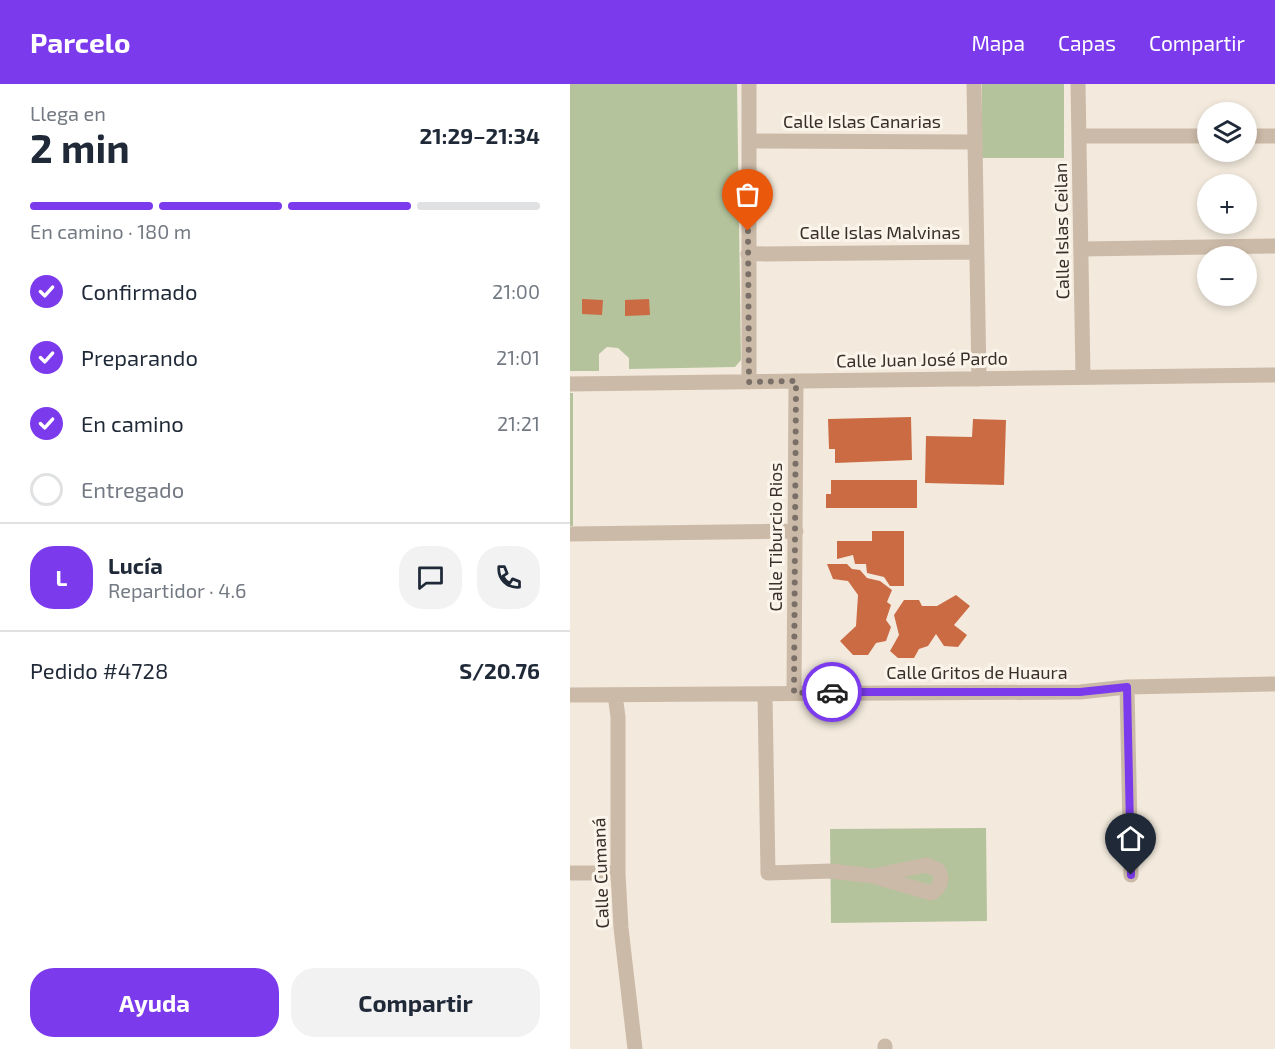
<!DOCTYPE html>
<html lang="es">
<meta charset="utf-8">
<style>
:root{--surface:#fff;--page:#f2f2f3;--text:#1f2937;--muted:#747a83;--line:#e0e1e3;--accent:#7c3aed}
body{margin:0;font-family:"Exo 2",sans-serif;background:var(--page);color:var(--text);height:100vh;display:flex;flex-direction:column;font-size:22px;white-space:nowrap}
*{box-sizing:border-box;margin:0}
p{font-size:20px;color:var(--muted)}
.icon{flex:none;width:33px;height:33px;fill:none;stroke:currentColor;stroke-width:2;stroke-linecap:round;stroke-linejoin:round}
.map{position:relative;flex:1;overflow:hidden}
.drawer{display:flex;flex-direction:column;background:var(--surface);width:570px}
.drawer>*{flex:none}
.fabs{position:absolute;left:627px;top:18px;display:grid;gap:12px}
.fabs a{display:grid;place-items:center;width:60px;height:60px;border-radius:50%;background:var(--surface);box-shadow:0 3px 9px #0003;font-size:30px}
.pin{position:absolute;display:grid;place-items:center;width:51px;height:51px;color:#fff;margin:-62px -26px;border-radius:50% 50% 50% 0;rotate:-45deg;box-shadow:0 0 6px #0007}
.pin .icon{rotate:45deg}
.courier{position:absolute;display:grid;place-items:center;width:60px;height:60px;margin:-30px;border:4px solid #7c3aed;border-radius:50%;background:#fff;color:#222;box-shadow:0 2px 8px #0007}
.headline em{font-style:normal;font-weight:700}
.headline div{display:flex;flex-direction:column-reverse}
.headline{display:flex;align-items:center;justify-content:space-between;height:102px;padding:0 30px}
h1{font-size:39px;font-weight:700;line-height:45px}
.bar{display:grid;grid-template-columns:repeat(4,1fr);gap:9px 6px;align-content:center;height:72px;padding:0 30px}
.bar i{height:8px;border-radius:4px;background:var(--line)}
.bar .current{background:var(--accent)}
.bar p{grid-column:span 4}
.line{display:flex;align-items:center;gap:15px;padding:0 30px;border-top:2px solid var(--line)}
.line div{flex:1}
.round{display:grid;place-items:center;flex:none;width:63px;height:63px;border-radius:24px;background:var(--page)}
ol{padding:0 30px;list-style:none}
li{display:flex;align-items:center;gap:18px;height:66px}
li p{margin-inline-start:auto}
li .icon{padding:6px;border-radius:50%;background:var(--accent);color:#fff;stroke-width:4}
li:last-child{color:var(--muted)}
li i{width:33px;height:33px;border:3px solid var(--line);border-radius:50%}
.primary-button{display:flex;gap:12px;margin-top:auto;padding:12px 30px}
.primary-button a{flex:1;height:69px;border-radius:24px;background:var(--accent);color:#fff;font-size:24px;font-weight:700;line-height:69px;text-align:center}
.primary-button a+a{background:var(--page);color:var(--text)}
header{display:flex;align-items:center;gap:36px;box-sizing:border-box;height:84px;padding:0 30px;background:var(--accent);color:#fff}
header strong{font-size:28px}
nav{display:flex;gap:33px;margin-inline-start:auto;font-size:21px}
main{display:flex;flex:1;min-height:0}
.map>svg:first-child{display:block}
.green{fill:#b4c39c}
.building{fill:#cb6b44}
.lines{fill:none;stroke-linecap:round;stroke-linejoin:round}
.minor{stroke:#ccbaa8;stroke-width:15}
.done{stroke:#7a7068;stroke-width:6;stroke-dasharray:0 10.8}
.route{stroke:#7c3aed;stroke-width:8}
.labels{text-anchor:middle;stroke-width:6;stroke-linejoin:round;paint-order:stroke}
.street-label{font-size:18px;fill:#392e29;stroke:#fbf4ea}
</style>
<header>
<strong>Parcelo</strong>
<nav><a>Mapa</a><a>Capas</a><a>Compartir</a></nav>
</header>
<main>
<section class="drawer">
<div class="headline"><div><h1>2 min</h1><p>Llega en</p></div><em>21:29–21:34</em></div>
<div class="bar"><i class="current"></i><i class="current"></i><i class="current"></i><i></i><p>En camino · 180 m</p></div>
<ol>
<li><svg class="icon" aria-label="check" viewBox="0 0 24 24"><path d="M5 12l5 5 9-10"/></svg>Confirmado<p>21:00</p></li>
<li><svg class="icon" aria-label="check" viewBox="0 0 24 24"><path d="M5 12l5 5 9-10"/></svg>Preparando<p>21:01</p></li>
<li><svg class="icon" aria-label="check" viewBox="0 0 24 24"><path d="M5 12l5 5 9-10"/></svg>En camino<p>21:21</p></li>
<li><i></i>Entregado</li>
</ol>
<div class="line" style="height:108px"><b class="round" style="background:var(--accent);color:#fff">L</b><div><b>Lucía</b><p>Repartidor · 4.6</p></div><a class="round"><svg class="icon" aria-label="chat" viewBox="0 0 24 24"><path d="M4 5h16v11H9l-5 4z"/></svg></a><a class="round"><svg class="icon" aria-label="phone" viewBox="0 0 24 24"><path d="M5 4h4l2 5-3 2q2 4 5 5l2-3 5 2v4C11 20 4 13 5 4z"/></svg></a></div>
<div class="line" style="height:78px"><div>Pedido #4728</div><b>S/20.76</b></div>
<div class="primary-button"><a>Ayuda</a><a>Compartir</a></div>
</section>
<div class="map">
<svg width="705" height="965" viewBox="0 0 705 965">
<rect width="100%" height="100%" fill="#f3eadd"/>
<path class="green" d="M0,0H167L171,276L165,283L59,285V274L48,264L37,263L29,270V287H0Z
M412,0H494V74H412Z
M0,309H3V442H0Z
M416,744L417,837L261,839L260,745Z"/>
<path class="building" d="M12,215L33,216L32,231L12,230Z
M79,215L80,231L55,232V216Z
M341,333L342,376L265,379V365H259L258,335Z
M403,335L436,336L434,401L355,399L356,352L402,353Z
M261,396H347V424H256V410H261Z
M302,447H334V502H320L314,493L297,489L296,480H285L283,471L267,475V457H302Z
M257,480H277L282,485L290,486L297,494L310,497L322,506L317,518L321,521L316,536L321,543L316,557L306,559L298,571H283L270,557L286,542L288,511L278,497L263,495Z
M386,511L400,522L384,541L397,551L388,563L374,562L366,550L358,562L349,565L344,574H328L320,567L329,551L324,531L334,516H349L352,522H367Z"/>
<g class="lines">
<path class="minor" d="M179,0V298
M404,0L409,295
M508,0L513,293
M509,52H638
M676,52H705
M179,57L404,58
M512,165L705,162
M178,170L406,168
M0,300L705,291
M0,450L226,447
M557,603L561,791
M224,609L226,297
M0,611L510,608L557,603L705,600
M45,611L48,633V789L51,844L65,965
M195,611L198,789L261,787L303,792
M356,781L368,786C374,795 370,804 361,809L303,792Z
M0,789H48
M315,965V962"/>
</g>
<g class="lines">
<path class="done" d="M178,147L179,298L226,297L224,609L262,608"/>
<path class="route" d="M262,608H510L557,603L561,791"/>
</g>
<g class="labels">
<g class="street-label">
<text x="292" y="44">Calle Islas Canarias</text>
<text transform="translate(492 147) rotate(-91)" y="6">Calle Islas Ceilan</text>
<text x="310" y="155">Calle Islas Malvinas</text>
<text transform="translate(352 276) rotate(-1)" y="6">Calle Juan José Pardo</text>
<text transform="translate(206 453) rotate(-90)" y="6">Calle Tiburcio Rios</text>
<text x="407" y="595">Calle Gritos de Huaura</text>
<text transform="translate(31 789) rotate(-92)" y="6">Calle Cumaná</text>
</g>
</g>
</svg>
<div class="fabs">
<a><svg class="icon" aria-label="layers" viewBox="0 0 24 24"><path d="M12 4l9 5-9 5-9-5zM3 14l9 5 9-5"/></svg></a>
<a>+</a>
<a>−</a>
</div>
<div class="pin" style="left:178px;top:147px;background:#ea580c"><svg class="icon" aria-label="bag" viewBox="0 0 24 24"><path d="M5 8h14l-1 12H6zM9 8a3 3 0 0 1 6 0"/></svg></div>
<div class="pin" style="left:561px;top:791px;background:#1f2937"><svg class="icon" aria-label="home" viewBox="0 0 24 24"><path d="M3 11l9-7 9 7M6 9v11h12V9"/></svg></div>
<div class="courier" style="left:262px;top:608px"><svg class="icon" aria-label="car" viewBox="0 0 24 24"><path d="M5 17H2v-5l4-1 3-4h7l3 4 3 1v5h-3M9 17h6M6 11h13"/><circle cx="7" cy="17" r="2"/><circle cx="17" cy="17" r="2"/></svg></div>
</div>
</main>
